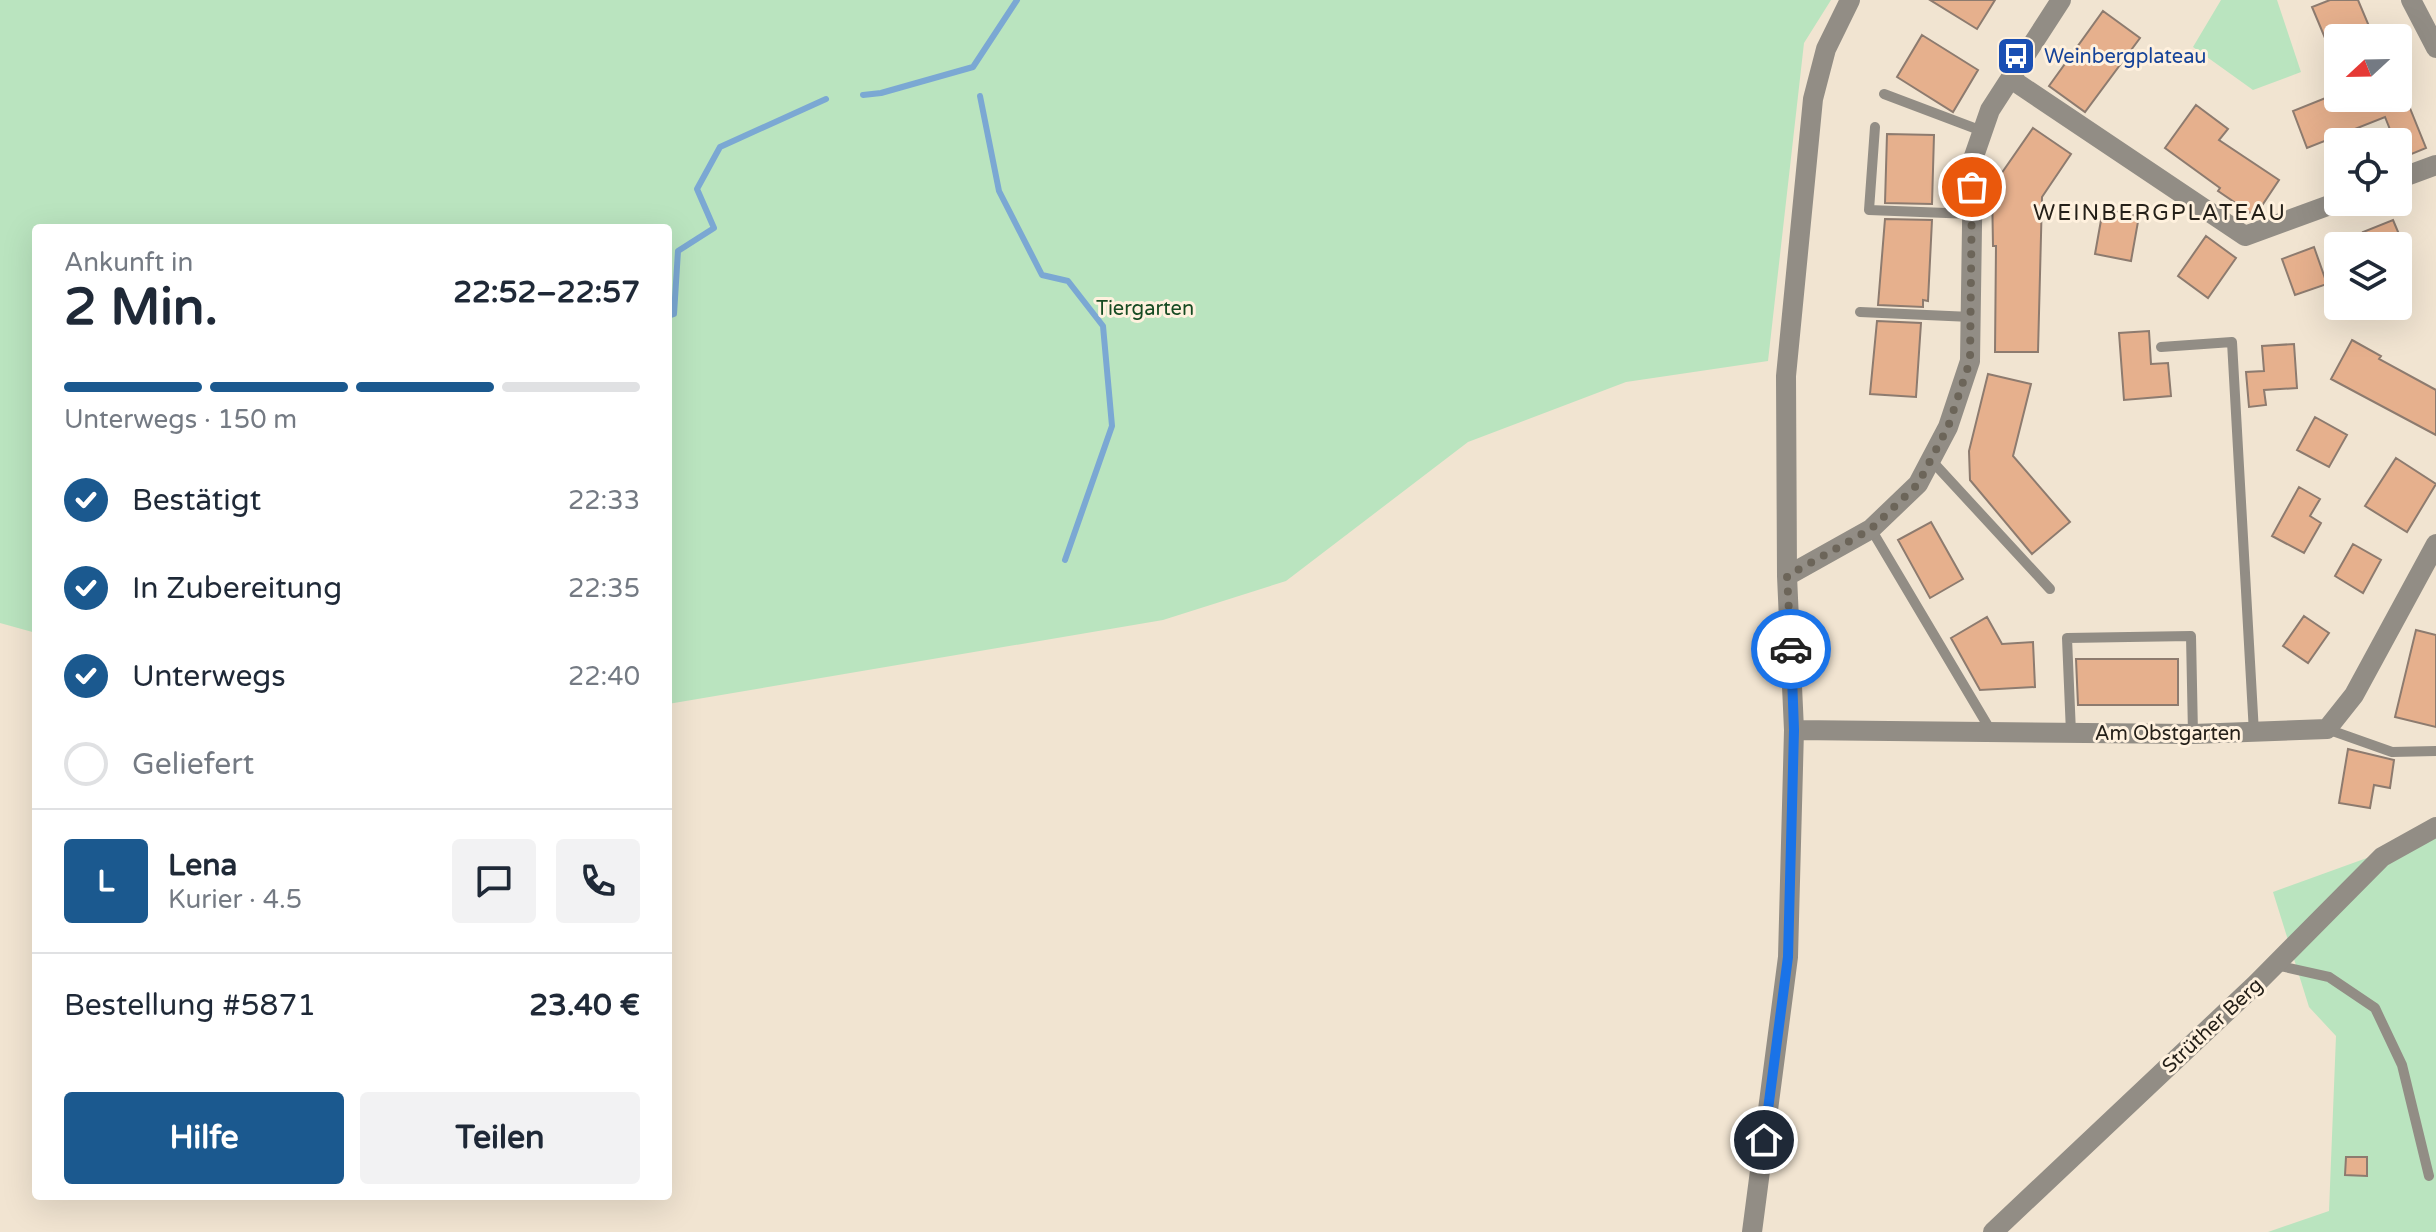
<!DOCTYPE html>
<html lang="de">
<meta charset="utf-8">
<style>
:root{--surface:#fff;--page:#f2f2f3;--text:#1f2937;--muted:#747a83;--line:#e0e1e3;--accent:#1b598f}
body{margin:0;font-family:"Varela Round",sans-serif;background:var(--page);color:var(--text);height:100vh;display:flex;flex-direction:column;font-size:30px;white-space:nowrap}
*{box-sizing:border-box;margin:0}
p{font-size:26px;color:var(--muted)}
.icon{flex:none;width:44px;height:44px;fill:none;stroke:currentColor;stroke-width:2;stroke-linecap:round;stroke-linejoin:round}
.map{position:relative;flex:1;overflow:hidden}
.details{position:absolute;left:32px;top:224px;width:640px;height:976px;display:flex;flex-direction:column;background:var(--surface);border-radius:8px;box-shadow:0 8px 32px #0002}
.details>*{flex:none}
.needle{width:52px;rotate:248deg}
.tools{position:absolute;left:2324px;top:24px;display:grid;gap:16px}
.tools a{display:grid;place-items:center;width:88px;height:88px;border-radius:8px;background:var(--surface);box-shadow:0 8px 32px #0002;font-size:40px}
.pin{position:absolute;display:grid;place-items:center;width:68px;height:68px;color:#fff;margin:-34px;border:4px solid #fff;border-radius:50%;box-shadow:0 2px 8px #0007}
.courier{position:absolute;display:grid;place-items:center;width:80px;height:80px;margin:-40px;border:6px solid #1a73e8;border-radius:50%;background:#fff;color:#222;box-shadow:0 2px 10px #0007}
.headline em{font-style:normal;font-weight:800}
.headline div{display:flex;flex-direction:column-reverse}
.headline{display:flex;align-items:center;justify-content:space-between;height:136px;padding:0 32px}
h1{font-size:52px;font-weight:800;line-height:60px}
.bar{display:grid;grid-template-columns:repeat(4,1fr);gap:12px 8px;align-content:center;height:96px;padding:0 32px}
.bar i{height:10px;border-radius:6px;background:var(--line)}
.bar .selected{background:var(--accent)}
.bar p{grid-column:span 4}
.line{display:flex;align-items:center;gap:20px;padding:0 32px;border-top:2px solid var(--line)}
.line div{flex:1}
.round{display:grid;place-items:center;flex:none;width:84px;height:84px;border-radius:8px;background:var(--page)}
ol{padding:0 32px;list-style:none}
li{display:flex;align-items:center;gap:24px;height:88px}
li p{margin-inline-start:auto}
li .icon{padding:8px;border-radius:50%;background:var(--accent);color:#fff;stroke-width:4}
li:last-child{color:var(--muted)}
li i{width:44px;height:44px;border:4px solid var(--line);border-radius:50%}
.primary-button{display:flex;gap:16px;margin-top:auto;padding:16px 32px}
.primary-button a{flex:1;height:92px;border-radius:8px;background:var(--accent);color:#fff;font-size:32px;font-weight:800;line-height:92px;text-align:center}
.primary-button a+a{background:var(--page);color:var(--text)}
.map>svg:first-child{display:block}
.green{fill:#bae4bf}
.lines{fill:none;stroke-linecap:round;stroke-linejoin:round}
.stream{stroke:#7ba8d3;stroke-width:6}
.building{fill:#e6b08d;stroke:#8d7b6f;stroke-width:2}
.lane{stroke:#928d85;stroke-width:10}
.street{stroke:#928d85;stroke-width:20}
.done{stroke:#6c6559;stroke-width:8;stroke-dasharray:0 14.4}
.route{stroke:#1a73e8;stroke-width:10}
.labels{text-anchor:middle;stroke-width:6;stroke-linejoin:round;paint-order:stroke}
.transit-label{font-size:20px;fill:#164399;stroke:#fff1de;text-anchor:start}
.park-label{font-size:20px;fill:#164b22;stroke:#fff1de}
.street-label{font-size:20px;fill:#252019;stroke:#fff1de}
.neighbourhood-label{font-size:22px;letter-spacing:2px;fill:#252019;stroke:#fff1de}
</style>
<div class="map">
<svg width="2436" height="1232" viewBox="0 0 2436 1232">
<rect width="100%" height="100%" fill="#f1e4d1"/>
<path class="green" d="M0,0H1831L1804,43L1768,361L1626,382L1468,442L1286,581L1163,620L668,704V228H36V633L0,623Z
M2221,0H2277L2301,72L2253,90L2193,47Z
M2436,833V1232H2268L2329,1211L2336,1036L2309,1007L2273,892Z"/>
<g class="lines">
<path class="stream" d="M863,95L881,93L973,67L1017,0
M980,96L999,191L1042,275L1068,281L1103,326L1112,426L1065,560
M668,316L674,314L678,251L714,228L697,189L720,147L826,99"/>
</g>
<path class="building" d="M1930,0H1995L1977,29Z
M2330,0H2358L2374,38H2325L2312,7Z
M2103,11L2140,38L2085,112L2049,86Z
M1922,35L1978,70L1953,112L1897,77Z
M2399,81L2426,148L2402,158L2398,142H2395L2385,117L2307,148L2293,111L2338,93V98H2398Z
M2196,105L2228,129L2219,140L2279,180L2255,216L2218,191L2220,188L2165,148Z
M2033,128L2071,154L2042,197L2038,352H1995L1996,246H1993L1992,187Z
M1887,134L1934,135L1932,204L1885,203Z
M2103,209L2139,216L2131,261L2095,254Z
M1885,219L1932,220L1928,301L1923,300V307L1878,305Z
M2393,220L2404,246H2369L2363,232Z
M2206,236L2236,258L2208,298L2178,276Z
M2314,247L2327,284L2295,295L2282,259Z
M1877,321L1921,323L1916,397L1870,394Z
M2149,331L2151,364L2168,363L2171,396L2124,400L2119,333Z
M2352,340L2381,356L2379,359L2436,390V435L2331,379Z
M2294,344L2297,388L2264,390L2266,405L2249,407L2246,372L2264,371L2262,346Z
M1988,374L2031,384L2013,456L2070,522L2032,554L1970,480L1969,451Z
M2315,417L2347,435L2329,467L2297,450Z
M2396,458L2436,484L2407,532L2365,506Z
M2299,487L2320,499L2310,516L2321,523L2304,553L2272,536Z
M1931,522L1963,579L1930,598L1898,540Z
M2353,544L2381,560L2363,593L2335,576Z
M2304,616L2329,633L2308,663L2283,646Z
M1987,617L2002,644L2033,642L2035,687L1980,690L1951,638Z
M2416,630L2436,635V727L2395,717Z
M2076,659H2178V705H2078Z
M2348,749L2394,760L2390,788L2374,785L2370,808L2339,803Z
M2346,1157H2367V1176L2345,1175Z"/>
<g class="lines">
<path class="lane" d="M1884,94L1982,131
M1875,127L1869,210L1972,214
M1860,312L1971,317
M2161,347L2232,342L2254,733
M1931,460L2050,589
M1871,529L1991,731
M2327,729L2392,752L2436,751
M2071,733L2067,638L2191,636L2193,734
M2276,965L2329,977L2375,1008L2402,1065L2429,1176"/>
<path class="street" d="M2411,0L2436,48
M2011,79L2245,236L2338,202
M2398,179L2436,165
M1787,576L1871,529L1918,484L1948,427L1970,361L1973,159L1990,110L2061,0
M1794,730L2193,734L2327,729L2354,695L2436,544
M1752,1232L1788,957L1794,730L1787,576L1786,376L1813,99L1826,49L1850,0
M1993,1232L2256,984L2382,857L2436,827"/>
</g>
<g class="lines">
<path class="done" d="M1791,649L1787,576L1871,529L1918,484L1948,427L1970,361L1972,187"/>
<path class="route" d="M1764,1140L1788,957L1794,730L1791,649"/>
</g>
<defs>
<symbol id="bus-square" viewBox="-11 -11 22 22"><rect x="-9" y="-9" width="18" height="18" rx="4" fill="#1a4fb4" stroke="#fff1de"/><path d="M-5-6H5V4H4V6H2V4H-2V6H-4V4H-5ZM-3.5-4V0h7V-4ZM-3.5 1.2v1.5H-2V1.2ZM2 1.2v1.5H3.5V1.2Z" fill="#fff"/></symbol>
</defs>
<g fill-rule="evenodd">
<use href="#bus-square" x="1994" y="34" width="44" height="44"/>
</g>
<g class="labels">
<g class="transit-label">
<text x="2044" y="63">Weinbergplateau</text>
</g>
<g class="park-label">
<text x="1145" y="315">Tiergarten</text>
</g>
<g class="street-label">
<text x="2168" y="740">Am Obstgarten</text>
<text transform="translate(2212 1025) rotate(-43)" y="7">Strüther Berg</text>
</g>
<g class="neighbourhood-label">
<text x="2160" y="220">WEINBERGPLATEAU</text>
</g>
</g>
</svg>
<div class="tools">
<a><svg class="needle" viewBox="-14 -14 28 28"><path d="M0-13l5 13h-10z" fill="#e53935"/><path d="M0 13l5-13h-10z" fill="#747a83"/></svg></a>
<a><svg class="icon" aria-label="locate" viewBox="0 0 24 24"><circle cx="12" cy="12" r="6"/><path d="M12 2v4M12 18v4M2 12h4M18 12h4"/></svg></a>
<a><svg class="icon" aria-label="layers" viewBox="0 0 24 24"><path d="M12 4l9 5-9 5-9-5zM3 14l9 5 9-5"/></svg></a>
</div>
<div class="pin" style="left:1972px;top:187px;background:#ea580c"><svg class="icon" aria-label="bag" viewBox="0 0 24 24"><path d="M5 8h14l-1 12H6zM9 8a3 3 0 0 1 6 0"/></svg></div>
<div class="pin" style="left:1764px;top:1140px;background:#1f2937"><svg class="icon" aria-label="home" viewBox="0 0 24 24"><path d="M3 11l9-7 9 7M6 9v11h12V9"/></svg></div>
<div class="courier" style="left:1791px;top:649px"><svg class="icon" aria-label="car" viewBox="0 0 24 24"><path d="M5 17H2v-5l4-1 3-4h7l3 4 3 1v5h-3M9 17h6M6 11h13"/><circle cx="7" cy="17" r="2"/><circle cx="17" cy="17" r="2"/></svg></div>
<section class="details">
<div class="headline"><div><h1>2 Min.</h1><p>Ankunft in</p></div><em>22:52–22:57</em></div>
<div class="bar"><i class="selected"></i><i class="selected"></i><i class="selected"></i><i></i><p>Unterwegs · 150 m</p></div>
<ol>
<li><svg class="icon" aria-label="check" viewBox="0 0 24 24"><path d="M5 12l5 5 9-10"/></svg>Bestätigt<p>22:33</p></li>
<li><svg class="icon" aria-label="check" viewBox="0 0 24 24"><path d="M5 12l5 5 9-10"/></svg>In Zubereitung<p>22:35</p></li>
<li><svg class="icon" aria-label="check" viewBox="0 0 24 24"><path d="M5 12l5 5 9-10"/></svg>Unterwegs<p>22:40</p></li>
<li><i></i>Geliefert</li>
</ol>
<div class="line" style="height:144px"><b class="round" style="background:var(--accent);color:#fff">L</b><div><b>Lena</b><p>Kurier · 4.5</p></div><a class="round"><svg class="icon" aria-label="chat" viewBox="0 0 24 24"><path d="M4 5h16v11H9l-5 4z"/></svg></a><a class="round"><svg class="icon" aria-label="phone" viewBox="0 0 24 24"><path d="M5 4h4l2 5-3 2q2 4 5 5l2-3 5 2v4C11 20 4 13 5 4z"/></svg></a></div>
<div class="line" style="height:104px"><div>Bestellung #5871</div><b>23.40 €</b></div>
<div class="primary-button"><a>Hilfe</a><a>Teilen</a></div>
</section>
</div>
